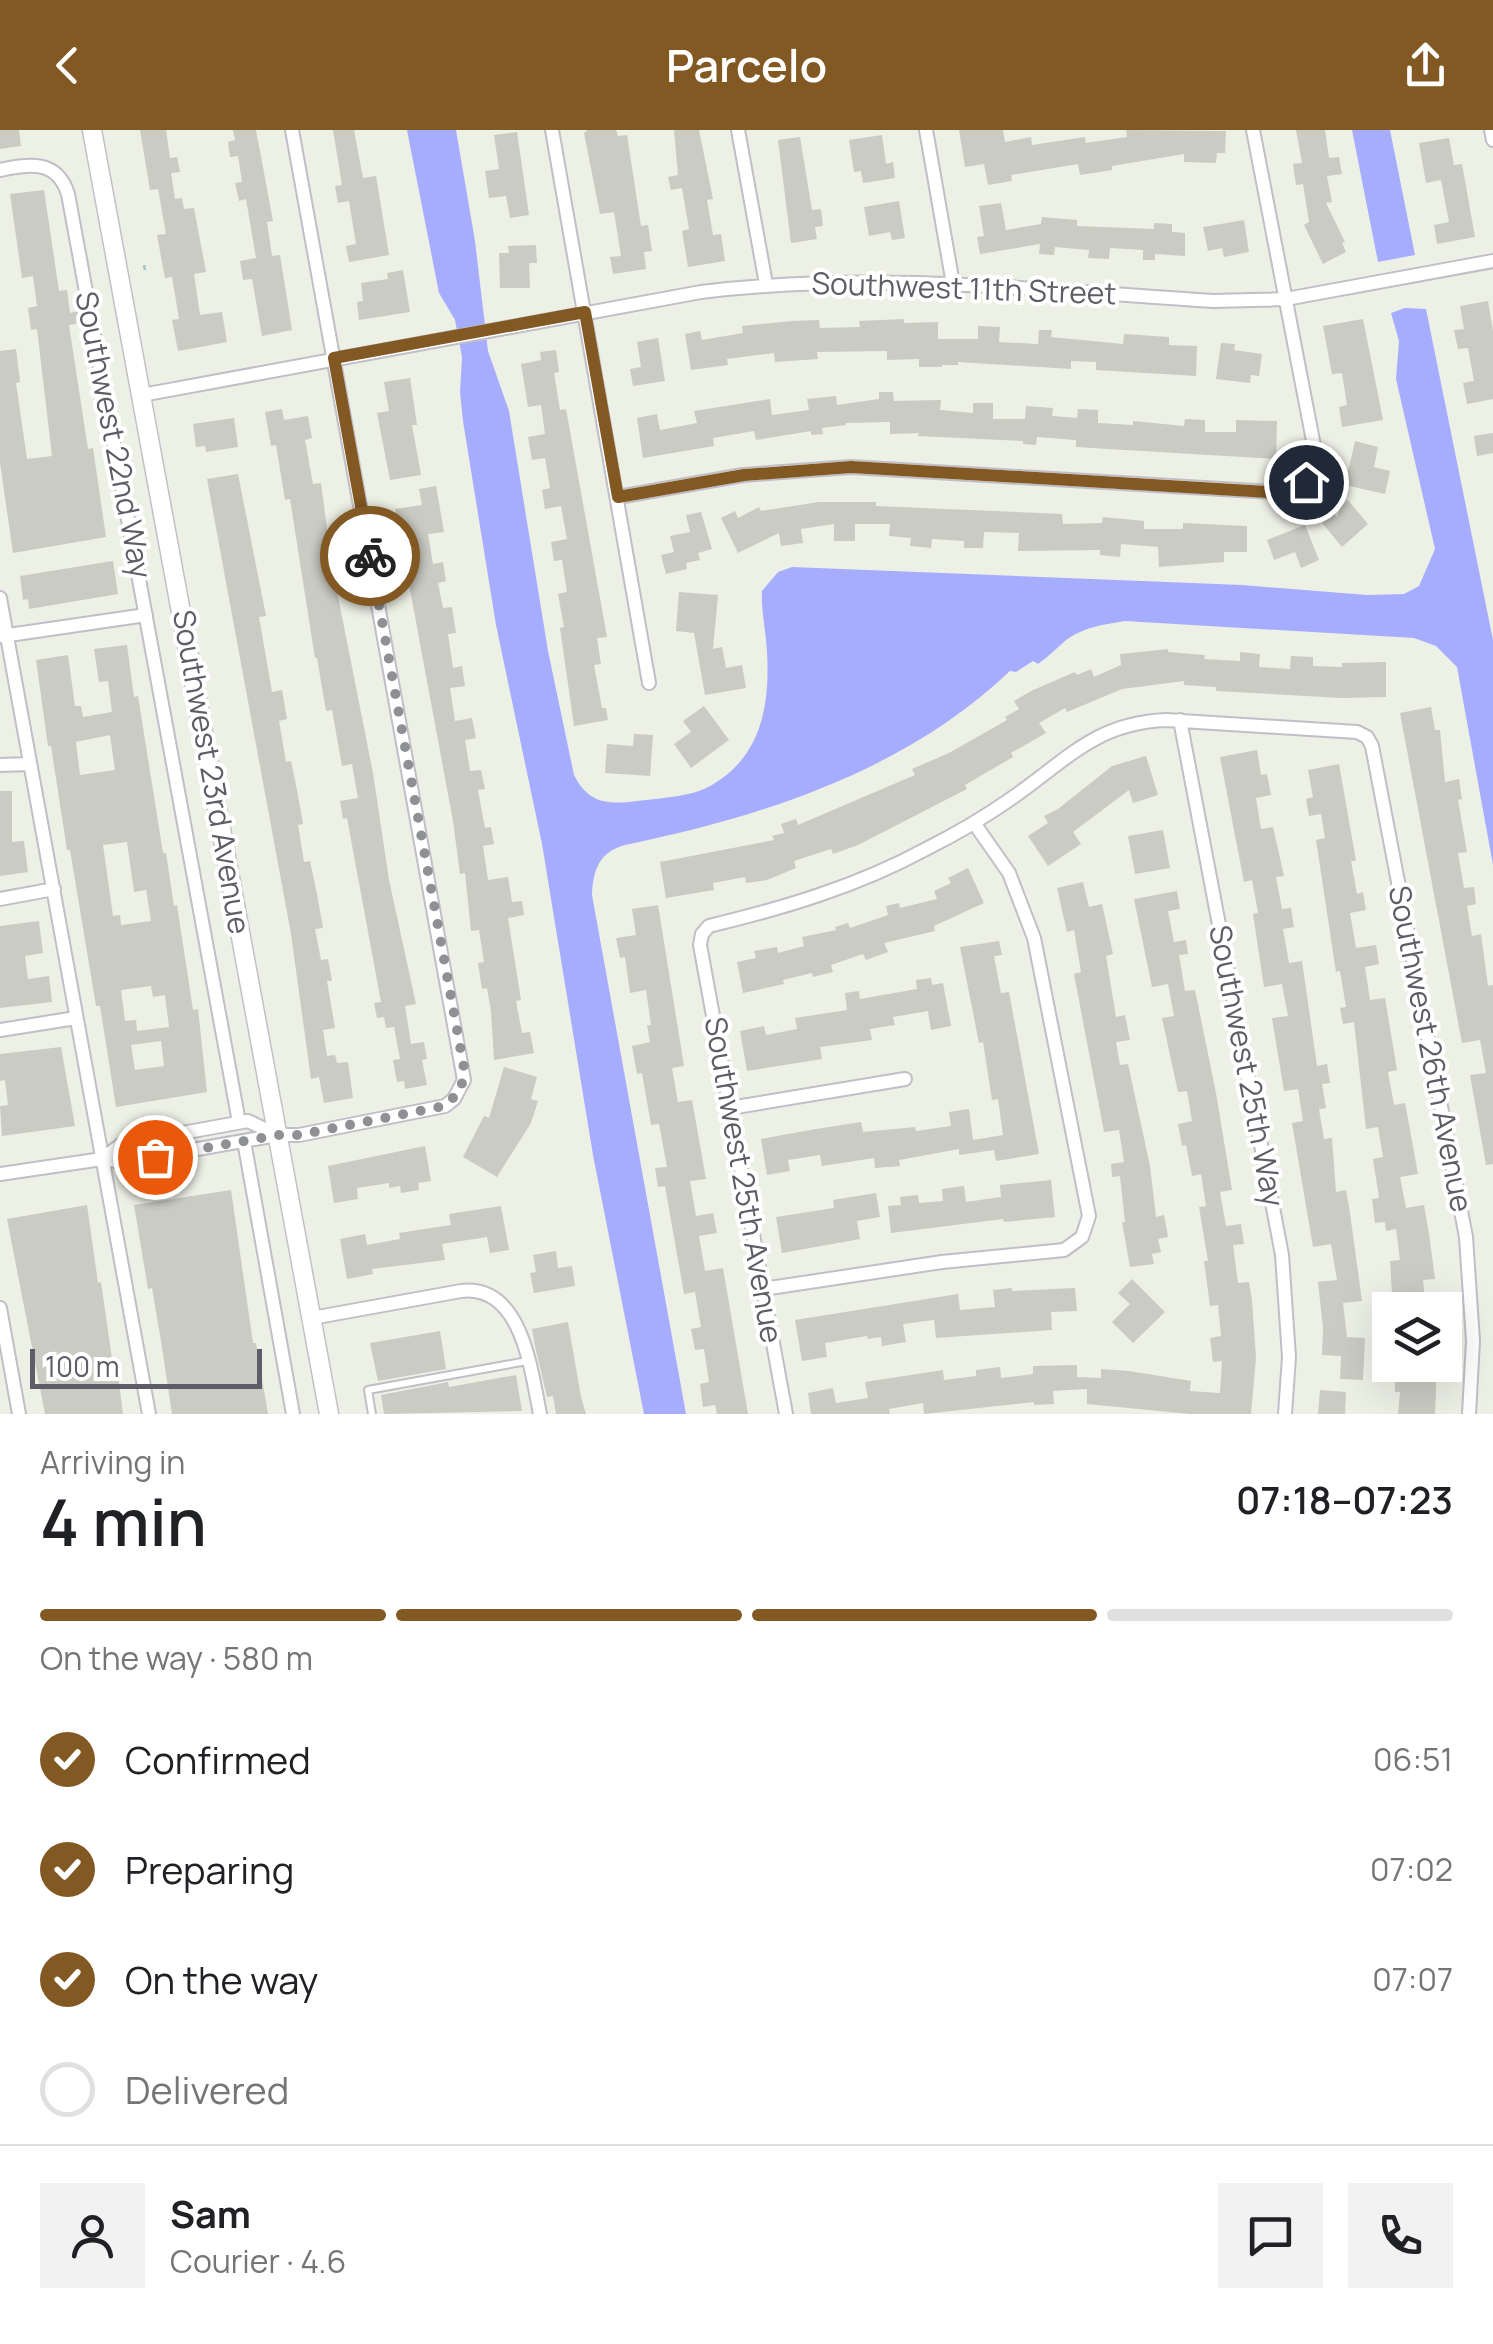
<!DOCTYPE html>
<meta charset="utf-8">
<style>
:root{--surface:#fff;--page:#f2f2f2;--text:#202124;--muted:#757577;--line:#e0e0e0;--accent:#825823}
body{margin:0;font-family:Manrope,sans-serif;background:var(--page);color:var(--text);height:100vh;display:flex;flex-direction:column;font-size:38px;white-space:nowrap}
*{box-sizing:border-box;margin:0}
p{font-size:32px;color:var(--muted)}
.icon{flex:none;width:55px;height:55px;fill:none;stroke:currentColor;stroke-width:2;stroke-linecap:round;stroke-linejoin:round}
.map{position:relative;height:1284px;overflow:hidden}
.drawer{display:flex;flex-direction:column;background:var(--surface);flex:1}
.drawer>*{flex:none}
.controls{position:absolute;left:1372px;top:1162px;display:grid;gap:20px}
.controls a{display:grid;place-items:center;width:90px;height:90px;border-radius:0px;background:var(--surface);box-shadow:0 10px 40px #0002;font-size:50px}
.scale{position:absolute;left:30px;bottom:25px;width:232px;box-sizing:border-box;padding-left:10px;border:5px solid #5d5c67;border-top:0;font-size:28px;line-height:35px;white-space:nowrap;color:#5d5c67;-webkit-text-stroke:8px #fff;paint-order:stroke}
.pin{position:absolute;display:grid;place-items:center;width:85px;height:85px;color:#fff;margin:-42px;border:5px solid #fff;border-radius:50%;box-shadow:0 2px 10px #0007}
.courier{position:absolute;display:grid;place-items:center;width:100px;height:100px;margin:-50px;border:8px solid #825823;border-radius:50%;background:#fff;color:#222;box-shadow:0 2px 12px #0007}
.headline em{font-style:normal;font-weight:600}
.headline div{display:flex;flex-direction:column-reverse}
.headline{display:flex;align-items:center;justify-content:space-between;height:170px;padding:0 40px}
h1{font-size:65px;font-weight:600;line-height:75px}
.bar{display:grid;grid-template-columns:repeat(4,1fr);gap:15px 10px;align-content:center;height:120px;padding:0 40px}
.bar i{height:12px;border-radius:8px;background:var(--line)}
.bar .on{background:var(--accent)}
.bar p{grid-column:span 4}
.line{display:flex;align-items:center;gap:25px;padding:0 40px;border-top:2px solid var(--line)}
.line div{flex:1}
.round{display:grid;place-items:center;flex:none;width:105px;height:105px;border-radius:0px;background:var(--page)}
ol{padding:0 40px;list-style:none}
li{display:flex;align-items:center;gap:30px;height:110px}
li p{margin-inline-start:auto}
li .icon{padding:10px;border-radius:50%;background:var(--accent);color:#fff;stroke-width:4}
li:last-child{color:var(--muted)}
li i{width:55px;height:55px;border:5px solid var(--line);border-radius:50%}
header{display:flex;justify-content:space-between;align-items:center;height:130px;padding:0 40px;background:var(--accent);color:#fff;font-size:45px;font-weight:600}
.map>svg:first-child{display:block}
.water{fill:#a6adff}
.building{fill:#cacbc2;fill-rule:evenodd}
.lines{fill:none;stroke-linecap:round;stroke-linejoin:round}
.lane-casing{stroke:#c0bec7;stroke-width:10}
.street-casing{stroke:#c0bec7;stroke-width:16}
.secondary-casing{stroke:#c2c1cb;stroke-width:21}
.path{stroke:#97cbc0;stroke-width:2.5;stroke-dasharray:10 5;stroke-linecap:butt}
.lane{stroke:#fff;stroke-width:6}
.street{stroke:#fff;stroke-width:12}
.secondary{stroke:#fff;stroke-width:18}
.done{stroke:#8f9093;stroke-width:10;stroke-dasharray:0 18}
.route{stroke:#825823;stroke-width:12}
.labels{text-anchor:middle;stroke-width:8;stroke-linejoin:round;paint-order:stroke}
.street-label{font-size:30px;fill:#5d5c67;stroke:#fff}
</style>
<header><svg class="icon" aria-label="back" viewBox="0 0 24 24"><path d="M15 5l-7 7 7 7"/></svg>Parcelo<svg class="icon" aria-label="share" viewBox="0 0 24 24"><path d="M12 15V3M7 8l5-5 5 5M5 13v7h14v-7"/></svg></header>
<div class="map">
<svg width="1493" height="1284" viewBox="0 0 1493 1284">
<rect width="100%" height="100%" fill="#edf0e5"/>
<path class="water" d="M407,0H456L475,111L488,221L509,281L548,521L574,645C588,673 607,675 637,671C660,668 692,667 712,655C762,626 770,574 767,522C766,501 761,481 762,461L778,442L792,437L1242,455L1367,465L1404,464L1419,456L1435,419L1396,249L1399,211L1391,183L1405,178L1426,179L1493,510V735L1457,537L1436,516L1414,508L1125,491C1106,494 1085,497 1069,508C1059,515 1050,526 1038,534L1033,531L1016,542L1010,541C905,641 764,686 625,715C599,722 593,740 592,765L686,1284H644L593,1025L542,714L496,495L463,291L460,262L462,227L455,190L439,163Z
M1352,0H1390L1415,125L1378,132Z"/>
<path class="building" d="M0,0H19L21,16L0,19Z
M140,0H166L170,28L177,27L180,42L171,43L175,69L182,68L184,79L194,78L206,142L194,144L200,185L222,182L227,212L178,221L172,190L179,189L172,147L165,148L157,105L166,104L158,59L150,60Z
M233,0H256L273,91L267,92L272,126L280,125L292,200L262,206L252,149L243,150L240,131L256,128L246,69L239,71L235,53L242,52L238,26L230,27L228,12L235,10Z
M333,0H354L363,48L376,46L389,125L349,132L346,116L356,114L349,71L338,73L335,56L342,55Z
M588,0H616L618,6L627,5L641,96L648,95L652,121L644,122L646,139L613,144L610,127L621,126L614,82L600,84L584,3Z
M674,0H699L713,69L707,70L713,105L721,104L725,131L688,137L682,101L689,99L682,58L671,60L668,47L678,45Z
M959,0H1003L1005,12L1031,7L1032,15L1085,7L1086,13L1127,7L1126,0L1226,1L1225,23H1217L1216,33L1184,32V24L1112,36V40L1080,45L1078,34L1011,45L1012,51L988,55L984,34L965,37Z
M1296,0H1325L1329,28L1339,27L1342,44L1327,46L1332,72L1326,73L1345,112L1342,113L1346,122L1323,134L1304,95L1309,92L1303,54L1296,55L1293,34L1302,33Z
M517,2L529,85L510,88L506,66L489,68L485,41L499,39L494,5Z
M882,5L886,34L893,32L895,48L863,53L861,41L854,42L849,10Z
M800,7L812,80L821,79L823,96L815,97L817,109L791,113L778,10Z
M1449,8L1454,35L1462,34L1475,107L1437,114L1434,95L1449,92L1441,50L1426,53L1419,13Z
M44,60L59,161L67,160L70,183L79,181L82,193L69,195L88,319L93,318L106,407L13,423L0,333V221L16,219L20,252L16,253L27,329L52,326L37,199L31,200L28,178L37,176L33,146L22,148L10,64Z
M899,71L905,108L892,110L890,102L869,106L864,77Z
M1001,73L1006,100L1041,94L1042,87L1077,90V96L1154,99V93L1172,94V102L1185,103V126L1155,124V130H1143V120L1110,118L1109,129L1088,128L1089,120L1055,117L1054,125L1039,124L1040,114L980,124L977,107L984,106L979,76Z
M1244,90L1249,122L1224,127L1222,118L1208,121L1203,97Z
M536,115L537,133H529L530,158H500L499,123H509L508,116Z
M403,140L410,182L359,190L357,172L363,171L361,153L388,149L387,143Z
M1488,171L1493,201V269L1467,274L1463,253L1474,251L1468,218L1458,219L1454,200L1464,199L1460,176Z
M904,189V193L938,192V209H978V196L1000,197L999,212L1038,214L1039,200H1052L1051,207L1123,214L1124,204L1169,207V215L1197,216L1196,246L1096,240V232L1071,231V239L958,232V235H942V237H919V229L887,230V221L817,222L818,229L775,232L774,223L727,229L728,235L691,240L685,204L700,201L702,210L743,203L742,196L792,191L819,190L820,198L860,197L859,191Z
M1363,189L1383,290L1342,297L1339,277L1347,275L1342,243L1332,244L1323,196Z
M658,208L665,251L633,256L630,239L641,237L637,212Z
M1221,213L1235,214L1234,220L1262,224L1259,246L1251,245L1250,253L1216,249Z
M556,220L559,242L554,243L560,280L566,279L607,507L597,508L601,534L594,535L602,578H606L608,590L574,596L560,498L564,497L558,464L567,462L562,430L554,431L551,412L567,409L561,376L545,379L542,360L550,358L545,328L532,330L528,307L545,304L541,275L528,277L521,234L541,230L540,222Z
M410,248L417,295H412L421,345L390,350L377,283L389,281L384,252Z
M879,262H893L894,271L941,270L940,280L973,283V273H993V289H1025L1026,276L1053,278L1052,286L1077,288L1078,279L1098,280V293L1133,295V291L1184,296L1185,289L1205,290V302H1236V290L1277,291L1276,329L1076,317V310L1037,307L1036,315L1023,314V311L918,306L919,303L890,304V292L846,293V295L822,298L823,304L811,305V301L756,310L754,301L713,308L714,316L643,328L637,288L657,284L660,300L697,293L694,281L770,269L772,285L809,280L807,269L836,266L837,275L879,269Z
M282,279L284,290L308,286L312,308L305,310L313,354L321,353L332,436L373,643L389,750L416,874L405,876L411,914L424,912L427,929L422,930L427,955L405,959L404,951L397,952L393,930L400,929L394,897L386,898L384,887L377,888L374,873L381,872L347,688L343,689L340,671L358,668L352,634L342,636L332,580L326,581L317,528H315L290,369L285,370L276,315L271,316L265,282Z
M234,288L238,317L206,322L205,316L196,317L193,294Z
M1493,303V323L1477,326L1474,306Z
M1355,311L1378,317L1374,337L1390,341L1385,364L1345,355Z
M238,344L266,486L259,487L272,562L282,560L287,589L279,591L286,632L291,631L297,660L303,694L298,695L304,732L310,731L317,764L323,798L315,799L321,830L328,829L332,851H327L335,898L323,900L327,926L335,925L337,933L348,932L353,968L324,973L319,947L311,949L291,804L207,349Z
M436,356L444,402L428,404L433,434L443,432L446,451L438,453L443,478L452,477L456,503L448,504L453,538L462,536L465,556L450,558L455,591L472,588L476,608L465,610L470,641L481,640L485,659L478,660L485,698L491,697L494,714L483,716L488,750L508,747L512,772L522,771L524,785L508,788L521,870L516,871L522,903L530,902L534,923L494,930L491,881L487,858L482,859L478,833L484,832L479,800L471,801L465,743L460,744L453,691L395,379L422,375L419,359Z
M1348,370L1368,394L1342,417L1318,388L1329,378L1337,387L1340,377Z
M819,372H876V376L1062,384L1063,394L1102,393L1103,387L1144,391V399H1183V393L1247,396V422H1224V432L1159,437L1158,417L1121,414L1120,427L1100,425V420L1018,421L1019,403L984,402L983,418H964V411L932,409L931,418L910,416L911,408L889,406L890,394H855V411H834V394L801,399L803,413L781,416L779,403L738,423L721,388L735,381L738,388L759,377L761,381Z
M701,382L712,419L698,423L700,430L686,433L687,439L666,444L661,425L674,422L670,406L690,402L686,385Z
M1305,395L1319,430L1301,438L1295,422L1274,430L1267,410Z
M113,431L118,464L29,479L28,469L23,470L20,446Z
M679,462L718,465L713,519L722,517L726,538L742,535L746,558L705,565L694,503L676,501Z
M127,515L134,567L138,566L163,723H166L174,776L177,775L193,880L198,879L207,962L116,977L100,876H96L70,720H67L51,616H48L36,530L68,525L75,576H81L83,587L112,582L108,551L99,552L94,519ZM110,605L115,640L80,645L76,612ZM127,712L134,762L146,760L151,791L121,795L120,785L113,786L103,715ZM151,856L153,867L165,865L169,897L137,901L136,890L125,891L121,860ZM161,911L164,936L135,940L131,915Z
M1168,519V522L1205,525L1204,529L1240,531V522L1260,524L1259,537L1290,539L1291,526L1313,527V536L1342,537V533L1386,532V567L1342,568L1216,561V557L1184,555V551L1122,559L1067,582L1065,578L1039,593L1046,603L1011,623L1013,627L965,655L967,659L858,715L833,724L831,719L794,731L796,738L767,750L746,753L745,747L713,753L714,760L666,768L660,732L774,710L772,706L784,703L781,694L796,689L798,695L915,645L912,639L949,623L1007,590L1005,587L1019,579L1014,571L1031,561L1075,542L1077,545L1091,539L1094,547L1121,535L1120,524Z
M704,576L729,610L691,638L674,614L691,602L683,591Z
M1431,577L1435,600H1440L1445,652L1459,649L1462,669L1458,670L1467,722L1458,723L1464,758L1474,757L1476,774L1467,776L1472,806L1481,804L1488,856L1493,855V1034L1486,1035L1470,945L1486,943L1480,910L1462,913L1400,583Z
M634,604L653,605L650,646L605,643L607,614L633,616Z
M1257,620L1261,645L1267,644L1271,665L1256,668L1261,699L1273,697L1284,746L1276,747L1282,779L1291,778L1294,797L1283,799L1289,833L1302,831L1317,936L1327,934L1330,953L1322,954L1326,978L1319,979L1324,1009L1332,1008L1336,1062L1346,1060L1350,1083L1362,1171L1343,1173L1347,1207L1365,1208L1363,1250L1340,1249L1341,1226L1322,1225L1323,1198L1318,1152L1337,1150L1331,1114L1313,1117L1292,993L1303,991L1298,959L1284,961L1272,888L1288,886L1282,854L1264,857L1253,784L1258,783L1252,750L1244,752L1220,627Z
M1146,626L1158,665L1133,673L1129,660L1073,702L1081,714L1048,736L1028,706L1048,693L1044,686L1058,679L1112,636Z
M1339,634L1356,731H1351L1357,764L1363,762L1366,780L1350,783L1356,818L1376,815L1379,834L1365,837L1370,870L1385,868L1397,940L1388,942L1394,975L1405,973L1418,1044L1400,1047L1406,1078L1424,1075L1429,1104L1435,1149L1423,1150L1426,1180H1393L1390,1131L1400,1130L1396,1099L1386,1101L1385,1092L1375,1093L1372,1069L1379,1068L1373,1029L1383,1027L1378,997L1366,999L1354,892L1343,894L1340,878L1346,877L1340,841L1336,842L1316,710L1325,708L1321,684L1309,686L1306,669L1313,667L1308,640Z
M0,661H12V712L24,711L28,742L0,746Z
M1163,700L1170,738L1135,744L1128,706Z
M968,738L984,773L934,796L935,801L884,813L888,822L866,830L863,824L831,835L833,842L813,847L812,843L783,850L784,854L743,863L737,832L756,828L754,821L777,817L778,823L804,816L802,807L836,800L835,797L848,793L850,798L888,785L886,776L899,773L900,778L937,769L934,761L951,753L948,748Z
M1083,752L1089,777L1102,774L1113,824L1106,826L1116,887L1125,885L1130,910L1116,912L1120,935L1128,934L1150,1036L1156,1087L1164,1085L1168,1107L1158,1109L1161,1122L1152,1124L1154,1134L1130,1137L1122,1092H1125L1120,1046L1112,1047L1111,1034L1124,1032L1119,1000L1104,1002L1074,844L1081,842L1074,800L1067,802L1057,758Z
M1177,761L1180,779L1168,781L1174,812L1186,810L1188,824L1179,825L1185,861L1195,860L1216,963L1232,1060L1220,1062L1226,1096L1241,1094L1244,1114L1233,1115L1238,1153L1249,1152L1252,1170L1256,1228L1251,1284H1190L1087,1274V1259L1053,1261L1054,1274L1034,1275V1272L924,1284L923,1273L889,1279L890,1284H811L808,1263L833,1258L836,1273L868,1268L865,1252L943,1240L944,1250L976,1246V1240L1000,1237L1001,1248L1033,1244V1236L1077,1235V1247L1101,1248V1239L1129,1241L1191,1251L1190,1261L1220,1263L1222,1231L1213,1232L1210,1208L1221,1206L1218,1175L1210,1176L1204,1131H1208L1199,1077L1206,1076L1201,1044L1192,1046L1186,1015L1182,1016L1178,994L1192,991L1187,961L1178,962L1162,888L1174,886L1168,854L1152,857L1134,769Z
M658,775L684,936L672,938L678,972L692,970L706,1049L690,1051L696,1086L713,1083L717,1103L699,1106L705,1141L723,1138L748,1284H717L715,1275L703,1277L700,1254L709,1252L704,1219L695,1220L691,1199L701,1197L695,1162L684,1164L665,1056L658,1057L655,1038L667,1037L659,994L651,995L642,943L637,944L632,916L650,912L647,895H651L646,860L630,863L625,827L620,828L616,808L636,805L632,779Z
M39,791L43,823L25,826L28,849L49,846L52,872L0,878V796Z
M999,811L1002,825L994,826L1001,863L1009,862L1039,1024L996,1031L994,1020L959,1025V1019L899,1030L900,1036L875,1038L874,1028L822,1036L820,1025L788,1030L790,1041L767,1045L761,1009L816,999L861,992L863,1002L915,997L916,1001L951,996L949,982L969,979L973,1010L1003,1005L998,969L992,970L983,912L979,913L960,817Z
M931,848L932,855L943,853L951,896L931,900L928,881L893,887L895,895L870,899L872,910L820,917L822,929L747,941L740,901L764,896L766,905L797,899L795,888L847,880L845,863L859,861L860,869L900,862L917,859L916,850Z
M61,917L75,996L2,1006L0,976L8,975L5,950L0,951V924Z
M504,937L537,947L531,969L538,971L531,993L497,1047L463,1027L484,986L489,988Z
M425,1016L431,1051L418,1053L419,1060L401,1063L400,1056L389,1058V1053L357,1058L358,1069L334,1073L328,1036Z
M1051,1050L1055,1087L1004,1092L1003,1089L891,1103L888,1076L901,1075L900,1067L918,1065L919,1073L943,1071L942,1059L964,1056L966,1072L1001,1067L1000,1055Z
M231,1060L253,1213H256L268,1284H172L161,1211L152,1158L148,1159L134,1075Z
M876,1063L880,1087L857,1091L860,1109L782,1123L776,1087L834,1078L833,1070Z
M87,1075L98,1153L101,1152L112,1229L116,1228L123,1284H45L7,1089Z
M501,1076L509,1120L490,1123L487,1107L442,1114L445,1130L372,1139L373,1144L347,1149L340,1109L365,1104L367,1115L400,1109L399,1103L451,1095L449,1084Z
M556,1121L558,1138L572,1136L575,1156L534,1163L530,1143L536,1142L533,1125Z
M1132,1149L1165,1182L1133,1213L1112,1192L1130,1174L1118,1163Z
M1012,1158V1161L1075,1158L1077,1181L1051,1182L1052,1200L936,1208L934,1190L903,1194L906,1212L882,1216L881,1207L868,1209L867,1206L825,1213L827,1227L802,1231L795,1190L958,1164L960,1180L995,1177L993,1160Z
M568,1192L581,1267L586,1284H556L553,1266L547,1267L535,1216L532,1199Z
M440,1201L446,1239L378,1251L370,1213Z
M1405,1235H1437L1435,1284H1398L1400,1262H1395V1240H1405Z
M516,1245L522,1281L384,1284L381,1265L448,1252L449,1257Z
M1320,1260L1346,1262L1345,1284H1318Z"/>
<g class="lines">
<defs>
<path id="lane" d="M372,1284L368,1260L527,1231"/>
<path id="street" d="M552,0L649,553
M738,0L766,154
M926,0L953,154
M1491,0L1493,10
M0,40C29,34 57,29 68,64L239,992
M142,265L701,162C872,141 1042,160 1213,171L1286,169L1493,131
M618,367L743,345L851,337L1287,363C1307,356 1316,343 1315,321L1253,0
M0,468L149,1284
M2,506L146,485
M1180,590L1282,1125L1289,1227L1285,1284
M0,635L30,634
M0,769L54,759
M0,900L76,888
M730,978L905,949
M244,1011L293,1284
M102,1029L122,1014L248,991L277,1005
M0,1044L102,1029L125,1032L277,1005H299L445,976L454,969L464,950L292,0
M763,1159L942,1132L1064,1120L1082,1107L1089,1086L1034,808L1009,743L974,693
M0,1178L19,1284
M312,1188L461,1161C522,1154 531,1240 540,1284
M786,1284L700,815L702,804L709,796C784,778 858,756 926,719C956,704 985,687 1012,668C1067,630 1095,593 1166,590L1357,602L1367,607L1372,616L1466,1107L1473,1211L1469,1284"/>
<path id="secondary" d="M92,0L329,1284"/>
</defs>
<use href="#lane" class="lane-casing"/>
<use href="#street" class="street-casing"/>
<use href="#secondary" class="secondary-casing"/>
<path class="path" d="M144,135L145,140"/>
<use href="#lane" class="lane"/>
<use href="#street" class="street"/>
<use href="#secondary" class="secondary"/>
</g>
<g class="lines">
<path class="done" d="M155,1027L278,1005H299L445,976L461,960L464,938L370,426"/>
<path class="route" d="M370,426L334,228L585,182L618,367L744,345L851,337L1286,363L1306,352"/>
</g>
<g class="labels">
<g class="street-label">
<text transform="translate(964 159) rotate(2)" y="10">Southwest 11th Street</text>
<text transform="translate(113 305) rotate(79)" y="10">Southwest 22nd Way</text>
<text transform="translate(211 642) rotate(80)" y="10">Southwest 23rd Avenue</text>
<text transform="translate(1430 919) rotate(79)" y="10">Southwest 26th Avenue</text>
<text transform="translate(1246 936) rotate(79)" y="10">Southwest 25th Way</text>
<text transform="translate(743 1050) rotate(80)" y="10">Southwest 25th Avenue</text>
</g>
</g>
</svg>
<div class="controls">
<a><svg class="icon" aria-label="layers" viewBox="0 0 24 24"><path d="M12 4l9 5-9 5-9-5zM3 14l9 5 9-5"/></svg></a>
</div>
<div class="scale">100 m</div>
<div class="pin" style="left:155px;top:1027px;background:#ea580c"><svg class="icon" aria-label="bag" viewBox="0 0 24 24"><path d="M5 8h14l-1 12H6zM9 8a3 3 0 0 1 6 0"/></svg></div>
<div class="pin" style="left:1306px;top:352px;background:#1f2937"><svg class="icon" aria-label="home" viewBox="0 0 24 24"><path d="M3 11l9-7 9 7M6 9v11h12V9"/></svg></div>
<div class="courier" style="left:370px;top:426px"><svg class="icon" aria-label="bike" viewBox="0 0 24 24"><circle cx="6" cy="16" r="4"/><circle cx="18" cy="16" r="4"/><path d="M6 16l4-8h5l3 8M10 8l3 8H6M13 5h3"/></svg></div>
</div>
<section class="drawer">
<div class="headline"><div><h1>4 min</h1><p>Arriving in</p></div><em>07:18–07:23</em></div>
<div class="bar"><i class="on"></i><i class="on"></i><i class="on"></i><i></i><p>On the way · 580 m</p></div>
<ol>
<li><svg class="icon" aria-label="check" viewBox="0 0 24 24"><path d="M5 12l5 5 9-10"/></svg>Confirmed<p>06:51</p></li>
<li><svg class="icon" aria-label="check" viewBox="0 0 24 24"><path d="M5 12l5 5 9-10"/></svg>Preparing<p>07:02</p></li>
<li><svg class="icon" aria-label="check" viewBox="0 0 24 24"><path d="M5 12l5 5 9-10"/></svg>On the way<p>07:07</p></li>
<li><i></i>Delivered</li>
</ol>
<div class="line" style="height:180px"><a class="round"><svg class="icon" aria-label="person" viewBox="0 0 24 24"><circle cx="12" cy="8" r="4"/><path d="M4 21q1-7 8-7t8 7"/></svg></a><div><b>Sam</b><p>Courier · 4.6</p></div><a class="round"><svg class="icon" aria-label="chat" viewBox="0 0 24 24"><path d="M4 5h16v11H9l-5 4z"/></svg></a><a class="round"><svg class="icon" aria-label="phone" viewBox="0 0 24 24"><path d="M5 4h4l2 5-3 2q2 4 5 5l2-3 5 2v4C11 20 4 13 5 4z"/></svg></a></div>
</section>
